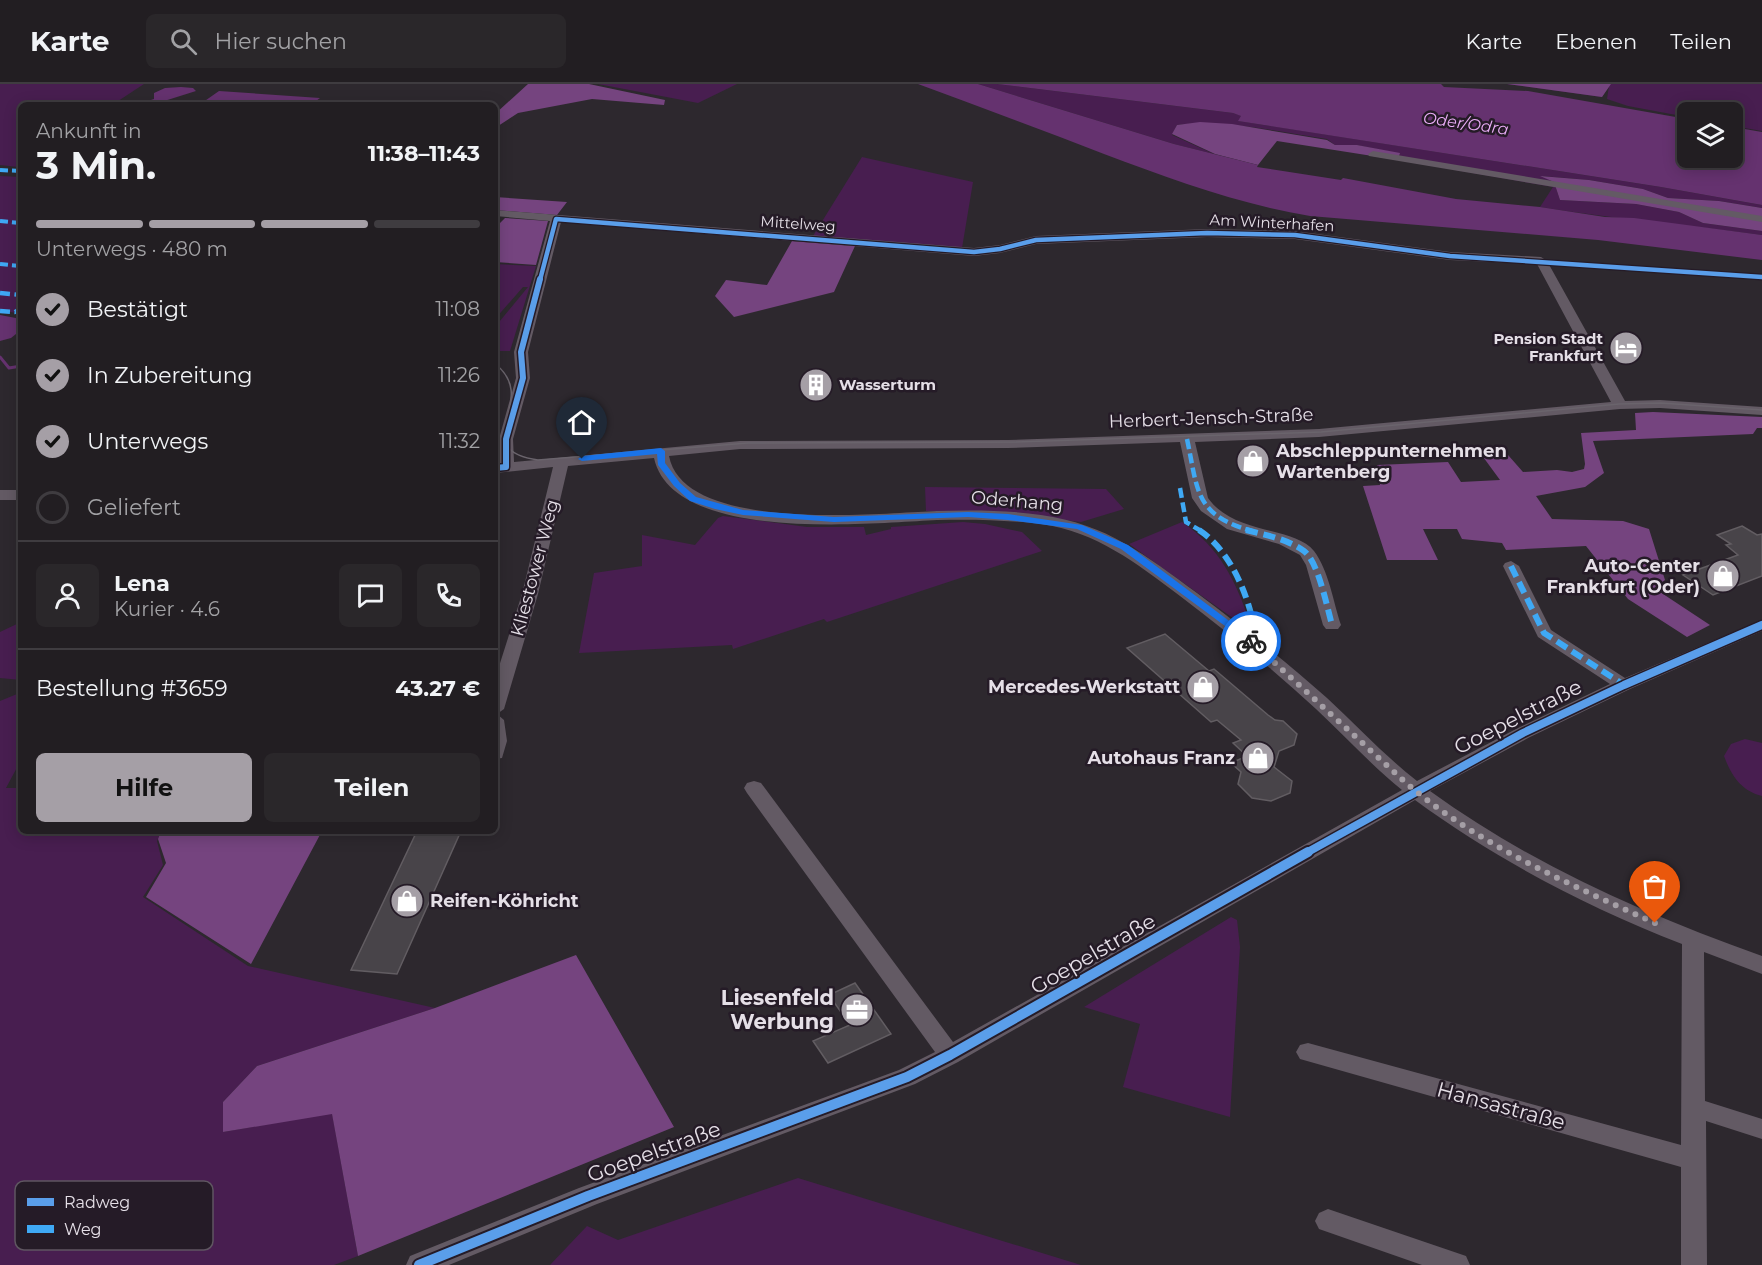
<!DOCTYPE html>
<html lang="de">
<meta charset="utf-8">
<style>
:root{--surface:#221e22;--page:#2a272a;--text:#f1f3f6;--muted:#a2a2a5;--line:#3f3c40;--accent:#a59fa6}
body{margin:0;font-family:Montserrat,sans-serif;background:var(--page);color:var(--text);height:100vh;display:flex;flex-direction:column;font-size:22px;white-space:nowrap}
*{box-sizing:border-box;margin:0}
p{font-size:20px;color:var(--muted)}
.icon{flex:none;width:33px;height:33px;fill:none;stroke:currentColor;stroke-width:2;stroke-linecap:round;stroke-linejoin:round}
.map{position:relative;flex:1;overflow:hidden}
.sheet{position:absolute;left:18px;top:18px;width:480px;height:732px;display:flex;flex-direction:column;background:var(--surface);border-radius:9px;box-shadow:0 3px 15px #0003,0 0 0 2px var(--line)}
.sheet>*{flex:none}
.controls{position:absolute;left:1677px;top:18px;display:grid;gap:12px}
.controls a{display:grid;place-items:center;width:66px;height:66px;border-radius:9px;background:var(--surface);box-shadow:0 3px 15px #0003,0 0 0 2px var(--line);font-size:30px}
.pin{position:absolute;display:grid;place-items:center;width:51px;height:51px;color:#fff;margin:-62px -26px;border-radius:50% 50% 50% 0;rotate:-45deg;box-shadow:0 0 6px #0007}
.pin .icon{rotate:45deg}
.courier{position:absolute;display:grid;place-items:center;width:60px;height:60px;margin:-30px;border:4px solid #1a73e8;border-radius:50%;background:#fff;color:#222;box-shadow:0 2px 8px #0007}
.summary em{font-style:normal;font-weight:700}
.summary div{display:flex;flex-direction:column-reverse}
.summary{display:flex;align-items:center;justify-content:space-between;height:102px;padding:0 18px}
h1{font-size:39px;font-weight:700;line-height:45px}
.bar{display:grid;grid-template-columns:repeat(4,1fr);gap:9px 6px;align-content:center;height:72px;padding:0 18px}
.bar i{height:8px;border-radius:4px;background:var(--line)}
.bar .on{background:var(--accent)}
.bar p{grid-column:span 4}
.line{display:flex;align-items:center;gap:15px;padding:0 18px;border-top:2px solid var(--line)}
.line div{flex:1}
.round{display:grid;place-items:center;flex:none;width:63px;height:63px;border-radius:9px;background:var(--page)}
ol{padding:0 18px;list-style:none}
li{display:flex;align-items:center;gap:18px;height:66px}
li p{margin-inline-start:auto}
li .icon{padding:6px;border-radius:50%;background:var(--accent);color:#111;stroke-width:4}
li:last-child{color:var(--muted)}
li i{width:33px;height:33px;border:3px solid var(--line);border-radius:50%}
.cta{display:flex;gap:12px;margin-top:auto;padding:12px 18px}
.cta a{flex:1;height:69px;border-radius:9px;background:var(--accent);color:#111;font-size:24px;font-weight:700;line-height:69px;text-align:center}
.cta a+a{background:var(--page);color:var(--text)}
header{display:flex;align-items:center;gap:36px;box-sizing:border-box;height:84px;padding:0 30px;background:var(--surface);border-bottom:2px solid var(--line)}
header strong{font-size:28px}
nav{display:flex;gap:33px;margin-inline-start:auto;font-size:21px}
.search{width:420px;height:54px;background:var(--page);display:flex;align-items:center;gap:15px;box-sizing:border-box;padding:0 21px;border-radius:9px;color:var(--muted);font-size:22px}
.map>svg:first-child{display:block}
.green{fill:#481e50}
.forest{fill:#75447f}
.water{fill:#65326f}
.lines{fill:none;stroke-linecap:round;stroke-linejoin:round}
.stream{stroke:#65326f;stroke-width:3}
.building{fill:#484449;stroke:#625d62;stroke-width:1.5}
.minor{fill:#635a64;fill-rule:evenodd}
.tram{stroke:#6a646c;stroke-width:1.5}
.quiet-far2{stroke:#3fa9f5;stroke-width:4;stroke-dasharray:8 4;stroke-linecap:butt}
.quiet-far1{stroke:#3fa9f5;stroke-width:4.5;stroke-dasharray:10 4.5;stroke-linecap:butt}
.quiet{stroke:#3fa9f5;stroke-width:6;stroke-dasharray:12 6;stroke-linecap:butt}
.cycleway-far3-casing{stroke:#251b27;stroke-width:7}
.cycleway-far2-casing{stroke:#251b27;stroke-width:9}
.cycleway-far1-casing{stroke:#251b27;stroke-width:11}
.cycleway-casing{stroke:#251b27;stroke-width:14}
.cycleway-far3{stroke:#5a9eea;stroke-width:4.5}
.cycleway-far2{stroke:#5a9eea;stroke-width:6}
.cycleway-far1{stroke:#5a9eea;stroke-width:8}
.cycleway{stroke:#5a9eea;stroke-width:10}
.route{fill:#1a73e8}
.done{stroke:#a59fa6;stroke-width:6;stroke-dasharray:0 10.8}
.labels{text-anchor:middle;stroke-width:5;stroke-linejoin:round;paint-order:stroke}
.far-street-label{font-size:15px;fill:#e5dfe7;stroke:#251b27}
.far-poi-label{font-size:15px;font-weight:bold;fill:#e5dfe7;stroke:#251b27;text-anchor:end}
.far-water-label{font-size:16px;font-style:italic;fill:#ebaef8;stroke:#251b27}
.street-label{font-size:18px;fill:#e5dfe7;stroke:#251b27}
.poi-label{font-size:18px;font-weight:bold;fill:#e5dfe7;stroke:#251b27;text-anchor:end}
.near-street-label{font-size:21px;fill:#e5dfe7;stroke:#251b27}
.near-poi-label{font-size:21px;font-weight:bold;fill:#e5dfe7;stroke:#251b27;text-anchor:end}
.key{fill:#251b27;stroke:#5f5661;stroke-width:1.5}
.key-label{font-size:16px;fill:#e5dfe7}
</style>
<header>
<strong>Karte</strong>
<div class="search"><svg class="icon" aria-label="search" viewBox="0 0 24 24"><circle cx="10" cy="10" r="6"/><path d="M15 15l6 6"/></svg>Hier suchen</div>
<nav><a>Karte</a><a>Ebenen</a><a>Teilen</a></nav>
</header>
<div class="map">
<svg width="1762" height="1181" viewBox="0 0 1762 1181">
<rect width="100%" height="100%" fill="#2d282e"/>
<path class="green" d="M0,0H144L112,21H21V81L18,83L0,81Z
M598,0H737L698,19Z
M978,0H997L1233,29L1242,32L1239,37L1661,103L1762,121V124L1719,117L1668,114L1643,105L1589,96L1542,92L1554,98L1560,116L1636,120L1679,128L1703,139L1762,147V151C1688,141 1614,135 1540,123L1553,103L1398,76L1400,70L1357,61H1335L1327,55C1277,48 1227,35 1177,41L1172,51L1214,70L1174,60Z
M1507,0H1762V47L1733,42L1732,28H1688L1687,33L1628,22L1607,15L1609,2L1602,13Z
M862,73L973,98L962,164L813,152Z
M0,92L21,93V230L0,226Z
M495,180L536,182L510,267H495V243L528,203H523L495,235Z
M925,403L1106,405L1124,425L1081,438L996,428L926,427Z
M723,432L807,443H864L866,451L891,445V443L963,438L985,440L1022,448L1042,467L827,538L824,535L733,565L732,561L579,569L594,489L642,482V451L695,461L718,434Z
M1182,438C1220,464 1236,497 1250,539L1244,542L1129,460Z
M21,538V596L0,594V548Z
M17,610H21V676L6,704H21V747H161L157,757L163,781L143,813L248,882L435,924L257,982L223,1018V1048L332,1029L358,1172L334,1181H0V617Z
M1745,655L1762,659V712C1741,707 1731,691 1724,672L1731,660Z
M1231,833L1237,836L1240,863L1230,1033L1123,1003L1140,940L1084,923Z
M798,1094L1081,1181H550L587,1142L618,1156Z"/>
<path class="forest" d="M528,0H589L665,16L664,21L592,15L518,29L495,44V30Z
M1507,0H1611L1602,13Z
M1200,38L1232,40L1327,56L1335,61H1357L1400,69L1398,76L1277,57L1258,81L1215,70L1172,50L1177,41Z
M1540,92L1589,96L1643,105L1668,114L1719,117L1762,124V147L1703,139L1679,128L1636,120L1560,116L1554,98Z
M495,113L567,118L557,131L495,126Z
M505,134L548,137L536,181L495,178V144Z
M792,157L855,162L834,208L734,233L715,212L726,196L767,201Z
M1653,328L1762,333V344H1757L1753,350L1593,357L1604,389L1585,403L1536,412L1552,435L1623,437L1649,445L1665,496L1654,504L1710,541L1687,553L1628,515L1586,462L1506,466L1502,459L1462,455L1457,445H1423L1438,476H1387L1363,402L1380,401L1377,381L1448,378L1461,398L1500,396L1478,366L1501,363L1523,388L1557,386L1572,388L1584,385L1585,380L1581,349L1636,346L1635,329Z
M161,747H322L251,880L146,813L166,779L158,755Z
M576,871L674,1043L358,1172L332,1030L223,1048V1018L257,982L435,924Z"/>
<path class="water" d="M918,0H978L1174,60L1258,81L1257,83L1341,96L1343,94L1456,115L1540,123L1605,133L1634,134L1762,151V176L1598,156L1310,132C1238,120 1171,95 1104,70C1042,46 980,23 918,0Z
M997,0H1441L1444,3L1528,7L1687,35L1688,74H1732L1733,43L1762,48V121L1661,103L1238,37L1241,32L1233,29Z
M181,3L193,4L196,7L161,18L166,21H135L154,15V9L165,4Z
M219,7L320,14L311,21H199Z
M0,231L21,235V246L11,254L0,257Z"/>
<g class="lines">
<path class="stream" d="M0,273L9,284L21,282"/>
</g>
<path class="building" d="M1742,442L1757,451L1762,450V492L1713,511L1683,491L1738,471L1726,461L1731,460L1717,451Z
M1165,550L1209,587L1214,585L1268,631L1275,636L1283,637L1297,650L1294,661L1279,667L1274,683L1292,697L1290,709L1271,717L1252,714L1238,700L1241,688L1231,679L1247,672L1233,659L1241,656L1217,636L1211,638L1127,564Z
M417,747H461L397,890L351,886Z
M855,899L891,950L828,979L813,957L850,941L829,911Z"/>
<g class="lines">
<path class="minor" d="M1373,67L1762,132V138L1369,72L1368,70Z
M495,126L974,164L1000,161L1036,152L1207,145L1295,147L1450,168L1541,173L1547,177L1625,317L1660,316L1762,323V331L1660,324L1620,325L1319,353L1195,358L1208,414C1234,451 1294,442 1314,467C1329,487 1333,517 1341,541L1338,545H1326L1323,541L1306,481L1300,471L1279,460L1227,445L1201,427L1192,414L1180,358L1008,364L740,365L669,372C684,450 880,429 937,427C972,426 1007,426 1041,431C1107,440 1145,471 1197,509C1241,542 1285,577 1327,614C1357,642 1385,672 1417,697L1516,645L1610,600L1538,553L1503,482L1505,479L1511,477L1519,482L1551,546L1625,594L1762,536V547L1630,605L1530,653L1430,707C1532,781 1645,830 1762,872V890L1704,868L1705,1017L1762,1035V1055L1706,1037L1707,1181H1681V1083L1300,975L1296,968L1300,961L1308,959L1681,1061L1682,860C1587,823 1497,776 1415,716L958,978L915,1000L597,1120L449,1181H406L410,1172L579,1104L899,986L935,968L747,709L744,704L747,699L754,697L761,699L953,958L1402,706C1371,681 1345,652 1316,625C1273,585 1227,548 1180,512C1136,479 1097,448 1041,440C1007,436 972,435 937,436C873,439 673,460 654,374L568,382L538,510L504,625L497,630L504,636L507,657L502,674L495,675V595L522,510L553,383L495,389V379H498L499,355L516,294L514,268L550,137L495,132ZM561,138L974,172L1000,169L1036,160L1207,153L1295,155L1450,176L1537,180L1611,318L1319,345L1008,356L740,357L514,378L513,355L530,294L528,268Z
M0,406H21V416H0Z
M1328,1125L1466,1172L1470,1181H1422L1319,1145L1315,1137L1319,1129Z"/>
<path class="tram" d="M495,280C542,315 465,366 538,376L748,359L1016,358L1321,348L1619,320L1661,319L1762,326"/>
<path class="quiet-far2" d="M0,86L21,87
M0,137L21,139
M0,180L21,182"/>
<path class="quiet-far1" d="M0,209L21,211
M0,227L15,228L21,224
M1187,355C1198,406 1194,431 1252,447
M1180,404L1186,438L1201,447"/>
<path class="quiet" d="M1199,446C1234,469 1253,522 1257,562
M1246,446C1266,451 1287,455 1304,467C1318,477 1327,523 1332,541
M1511,482L1544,549L1624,601"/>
<defs>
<path id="cycleway-far3" d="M540,196L556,135L974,168L1000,165L1036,156L1207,149L1295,151L1450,172L1762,193"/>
<path id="cycleway-far2" d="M495,384L506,383V355L523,294L521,268L540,195"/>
<path id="cycleway-far1" d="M1306,769L1523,649L1624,601L1762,541"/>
<path id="cycleway" d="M419,1181L588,1112L907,993L950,971L1308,768"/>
</defs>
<use href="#cycleway-far3" class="cycleway-far3-casing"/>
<use href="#cycleway-far2" class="cycleway-far2-casing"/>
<use href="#cycleway-far1" class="cycleway-far1-casing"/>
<use href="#cycleway" class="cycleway-casing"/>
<use href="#cycleway-far3" class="cycleway-far3"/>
<use href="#cycleway-far2" class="cycleway-far2"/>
<use href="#cycleway-far1" class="cycleway-far1"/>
<use href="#cycleway" class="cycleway"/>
</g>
<path class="route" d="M661,364L665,367V379L680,399L696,413L743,426L834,433L968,428L1008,430L1082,441L1128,461L1256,557L1248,559L1121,465L1077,445L1008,436L968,433L834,438L743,431L715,425L690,417L674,402L658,381L657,370L582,377L578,375L582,372Z"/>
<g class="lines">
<path class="done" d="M1251,557L1405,698C1478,761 1569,800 1655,839"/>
</g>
<defs>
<symbol id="hotel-disc" viewBox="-11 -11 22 22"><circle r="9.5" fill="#a59fa6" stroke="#251b27"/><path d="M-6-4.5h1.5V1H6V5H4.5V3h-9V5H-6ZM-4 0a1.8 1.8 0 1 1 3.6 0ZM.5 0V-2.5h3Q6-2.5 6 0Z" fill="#fff"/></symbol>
<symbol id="building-disc" viewBox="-11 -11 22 22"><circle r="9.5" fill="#a59fa6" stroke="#251b27"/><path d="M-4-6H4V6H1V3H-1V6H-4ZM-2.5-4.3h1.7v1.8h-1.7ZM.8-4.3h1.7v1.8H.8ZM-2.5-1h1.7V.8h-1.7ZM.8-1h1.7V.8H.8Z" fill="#fff"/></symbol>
<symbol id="shop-disc" viewBox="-11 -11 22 22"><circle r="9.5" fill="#a59fa6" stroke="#251b27"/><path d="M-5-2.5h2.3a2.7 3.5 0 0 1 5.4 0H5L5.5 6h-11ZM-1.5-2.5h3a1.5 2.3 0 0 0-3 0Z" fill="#fff"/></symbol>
<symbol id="office-disc" viewBox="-11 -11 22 22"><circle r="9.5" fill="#a59fa6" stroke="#251b27"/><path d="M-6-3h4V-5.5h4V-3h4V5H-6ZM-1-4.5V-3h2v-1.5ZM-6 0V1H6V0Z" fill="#fff"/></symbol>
</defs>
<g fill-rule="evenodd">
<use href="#hotel-disc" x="1607" y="245" width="38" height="38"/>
<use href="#building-disc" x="797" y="282" width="38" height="38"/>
<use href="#shop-disc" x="1234" y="358" width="38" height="38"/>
<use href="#shop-disc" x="1704" y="473" width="38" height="38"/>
<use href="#shop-disc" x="1184" y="584" width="38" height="38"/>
<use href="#shop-disc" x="1239" y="655" width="38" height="38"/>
<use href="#shop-disc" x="388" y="798" width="38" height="38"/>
<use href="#office-disc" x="838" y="907" width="38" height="38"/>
</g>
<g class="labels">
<g class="far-street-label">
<text transform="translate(1272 139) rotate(3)" y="5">Am Winterhafen</text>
<text transform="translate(798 140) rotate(4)" y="5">Mittelweg</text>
</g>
<g class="far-poi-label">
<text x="1603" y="260">Pension Stadt<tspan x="1603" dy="17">Frankfurt</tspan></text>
<text x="839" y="306" text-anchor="start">Wasserturm</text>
</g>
<g class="far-water-label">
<text transform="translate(1466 39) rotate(8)" y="6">Oder/Odra</text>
</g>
<g class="street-label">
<text transform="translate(1211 334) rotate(-2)" y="6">Herbert-Jensch-Straße</text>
<text transform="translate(1017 417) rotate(5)" y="6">Oderhang</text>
<text transform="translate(535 484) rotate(-75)" y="6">Kliestower Weg</text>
</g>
<g class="poi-label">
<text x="1276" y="373" text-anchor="start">Abschleppunternehmen<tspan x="1276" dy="21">Wartenberg</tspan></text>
<text x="1700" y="488">Auto-Center<tspan x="1700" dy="21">Frankfurt (Oder)</tspan></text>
<text x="1180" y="609">Mercedes-Werkstatt</text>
<text x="1235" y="680">Autohaus Franz</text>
<text x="430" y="823" text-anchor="start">Reifen-Köhricht</text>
</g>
<g class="near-street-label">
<text transform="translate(1518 633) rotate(-27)" y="7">Goepelstraße</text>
<text transform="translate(1093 870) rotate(-30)" y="7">Goepelstraße</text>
<text transform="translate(1501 1022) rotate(15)" y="7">Hansastraße</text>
<text transform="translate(654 1068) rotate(-20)" y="7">Goepelstraße</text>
</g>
<g class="near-poi-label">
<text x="834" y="921">Liesenfeld<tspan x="834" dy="24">Werbung</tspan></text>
</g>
</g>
<rect x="15" y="1097" width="198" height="69" rx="9" class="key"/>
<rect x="27" y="1114" width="27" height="8" fill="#5a9eea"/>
<rect x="27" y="1141" width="27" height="8" fill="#3fa9f5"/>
<g class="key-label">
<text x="64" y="1124">Radweg</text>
<text x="64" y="1151">Weg</text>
</g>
</svg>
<div class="controls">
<a><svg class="icon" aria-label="layers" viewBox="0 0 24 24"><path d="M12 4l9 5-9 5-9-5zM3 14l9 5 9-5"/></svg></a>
</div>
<div class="pin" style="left:1655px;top:839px;background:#ea580c"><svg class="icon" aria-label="bag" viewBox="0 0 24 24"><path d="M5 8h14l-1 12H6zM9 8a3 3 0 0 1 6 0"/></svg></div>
<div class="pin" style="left:582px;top:375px;background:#1f2937"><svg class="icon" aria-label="home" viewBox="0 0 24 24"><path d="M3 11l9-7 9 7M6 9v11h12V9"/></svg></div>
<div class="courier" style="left:1251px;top:557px"><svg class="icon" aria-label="bike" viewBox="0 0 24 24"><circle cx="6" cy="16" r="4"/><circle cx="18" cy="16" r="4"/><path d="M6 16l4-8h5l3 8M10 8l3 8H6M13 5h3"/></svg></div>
<section class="sheet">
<div class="summary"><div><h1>3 Min.</h1><p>Ankunft in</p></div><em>11:38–11:43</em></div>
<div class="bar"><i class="on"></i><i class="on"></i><i class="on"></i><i></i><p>Unterwegs · 480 m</p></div>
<ol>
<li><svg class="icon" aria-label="check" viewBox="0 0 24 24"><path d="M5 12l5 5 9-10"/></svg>Bestätigt<p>11:08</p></li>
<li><svg class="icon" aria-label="check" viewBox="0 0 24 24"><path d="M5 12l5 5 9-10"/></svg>In Zubereitung<p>11:26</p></li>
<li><svg class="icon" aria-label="check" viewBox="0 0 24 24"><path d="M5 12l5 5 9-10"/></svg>Unterwegs<p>11:32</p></li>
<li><i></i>Geliefert</li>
</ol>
<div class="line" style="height:108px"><a class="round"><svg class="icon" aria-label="person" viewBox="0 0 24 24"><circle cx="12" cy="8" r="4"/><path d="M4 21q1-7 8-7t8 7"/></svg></a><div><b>Lena</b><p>Kurier · 4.6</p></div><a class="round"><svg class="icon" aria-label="chat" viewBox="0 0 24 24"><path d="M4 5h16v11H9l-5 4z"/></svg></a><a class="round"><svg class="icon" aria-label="phone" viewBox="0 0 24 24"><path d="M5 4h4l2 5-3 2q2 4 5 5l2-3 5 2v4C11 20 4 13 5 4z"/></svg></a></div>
<div class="line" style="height:78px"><div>Bestellung #3659</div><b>43.27 €</b></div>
<div class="cta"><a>Hilfe</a><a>Teilen</a></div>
</section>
</div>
